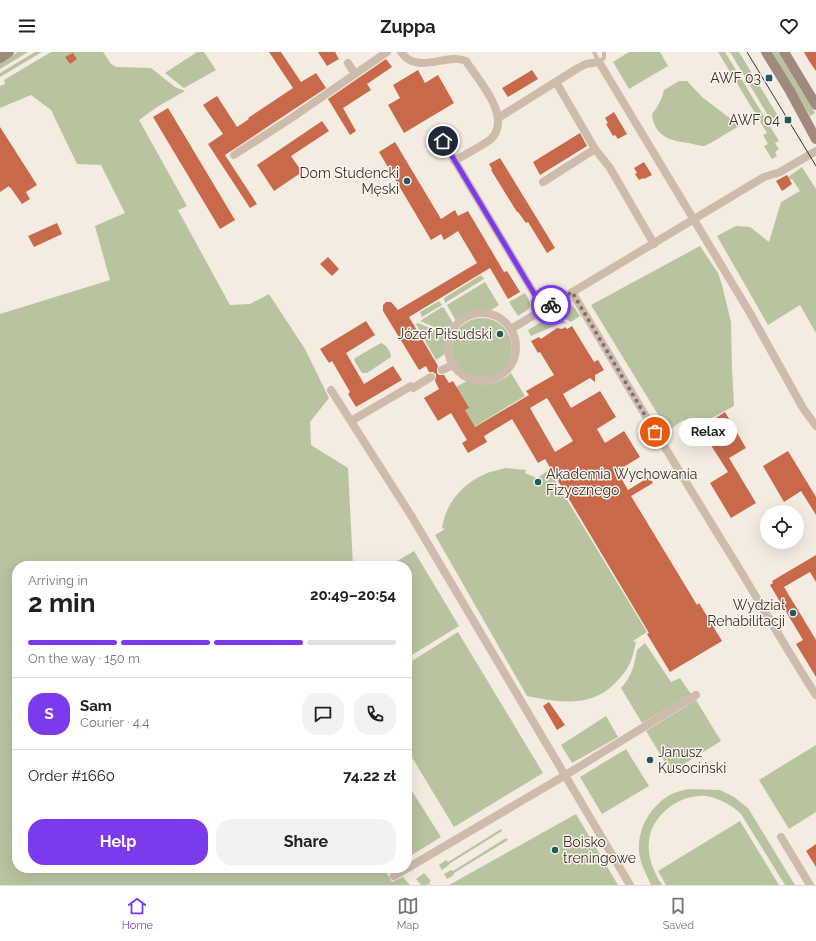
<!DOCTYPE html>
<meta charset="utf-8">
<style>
:root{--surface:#fff;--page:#f2f2f2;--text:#202124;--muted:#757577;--line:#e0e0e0;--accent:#7c3aed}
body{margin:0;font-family:Raleway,sans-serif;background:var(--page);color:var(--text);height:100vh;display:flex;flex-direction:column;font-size:15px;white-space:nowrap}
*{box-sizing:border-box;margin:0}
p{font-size:13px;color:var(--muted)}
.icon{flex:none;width:22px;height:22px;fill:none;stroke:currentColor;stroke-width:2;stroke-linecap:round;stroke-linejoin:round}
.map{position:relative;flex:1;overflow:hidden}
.drawer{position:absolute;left:12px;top:509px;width:400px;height:312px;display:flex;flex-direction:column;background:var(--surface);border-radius:16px;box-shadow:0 4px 16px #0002}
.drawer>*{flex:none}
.buttons{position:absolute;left:760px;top:453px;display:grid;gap:8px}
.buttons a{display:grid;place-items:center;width:44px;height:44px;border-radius:50%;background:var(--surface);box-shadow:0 4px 16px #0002;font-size:20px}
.pin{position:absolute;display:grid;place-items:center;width:34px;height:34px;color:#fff;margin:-17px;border:2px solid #fff;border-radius:50%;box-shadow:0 1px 4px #0007}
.courier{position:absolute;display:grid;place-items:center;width:40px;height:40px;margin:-20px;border:3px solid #7c3aed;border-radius:50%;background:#fff;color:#222;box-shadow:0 1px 5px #0007}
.bubble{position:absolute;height:28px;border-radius:14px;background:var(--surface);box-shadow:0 4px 16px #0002;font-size:13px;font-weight:700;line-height:28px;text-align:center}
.headline em{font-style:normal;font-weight:700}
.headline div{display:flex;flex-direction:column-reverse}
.headline{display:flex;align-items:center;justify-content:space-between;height:68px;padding:0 16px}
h1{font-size:26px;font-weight:700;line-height:30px}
.bar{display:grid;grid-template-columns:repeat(4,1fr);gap:6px 4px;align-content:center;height:48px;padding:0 16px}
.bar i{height:5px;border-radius:3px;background:var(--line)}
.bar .on{background:var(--accent)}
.bar p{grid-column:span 4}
.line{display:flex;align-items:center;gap:10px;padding:0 16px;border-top:1px solid var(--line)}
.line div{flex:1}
.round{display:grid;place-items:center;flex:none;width:42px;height:42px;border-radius:16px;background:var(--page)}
.action{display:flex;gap:8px;margin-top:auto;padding:8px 16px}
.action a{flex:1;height:46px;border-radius:16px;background:var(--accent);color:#fff;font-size:16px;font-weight:700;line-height:46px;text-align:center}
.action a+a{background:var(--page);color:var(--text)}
header{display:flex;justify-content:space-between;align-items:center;height:52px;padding:0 16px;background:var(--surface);font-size:18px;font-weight:700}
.dock{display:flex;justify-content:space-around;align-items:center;height:56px;border-top:1px solid var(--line);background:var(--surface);font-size:11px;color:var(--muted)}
.dock a{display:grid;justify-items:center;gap:2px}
.dock .on{color:var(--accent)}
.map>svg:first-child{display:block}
.green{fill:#b8c4a0}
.building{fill:#c8694b;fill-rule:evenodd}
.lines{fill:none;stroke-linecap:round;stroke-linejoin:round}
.lane{stroke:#cdbbac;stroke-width:4}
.street{stroke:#cdbbac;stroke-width:8}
.secondary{stroke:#a18a7d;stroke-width:10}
.tram{stroke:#3b302b;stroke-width:1}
.done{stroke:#7c716b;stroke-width:4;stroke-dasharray:0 7.2}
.route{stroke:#7c3aed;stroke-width:5}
.poi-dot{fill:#1f5a5e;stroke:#fbf5ee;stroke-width:1.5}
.labels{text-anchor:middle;stroke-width:3;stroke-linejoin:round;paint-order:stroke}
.poi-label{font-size:14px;fill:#3b302b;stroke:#fbf5ee;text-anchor:end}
</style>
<header><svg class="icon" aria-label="menu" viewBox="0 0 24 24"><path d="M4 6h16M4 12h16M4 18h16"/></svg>Zuppa<svg class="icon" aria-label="heart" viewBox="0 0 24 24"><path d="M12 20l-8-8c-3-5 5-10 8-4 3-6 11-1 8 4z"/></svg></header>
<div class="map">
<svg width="816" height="833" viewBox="0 0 816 833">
<rect width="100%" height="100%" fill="#f4ebe1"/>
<path class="green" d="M18,0H28L0,17V11Z
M35,0H42L0,25V21Z
M51,0H103L111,12L116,15L151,16L175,35L185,39L157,55L139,68L187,154L178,158L230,253L250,252L269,242L305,297L329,346L310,370L311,393L348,416L353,514H17V816H384L392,830L403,825L410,833H0V262L110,228L95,174L125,161L101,113L77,112L51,58L31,43L0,56V34L5,32L4,28Z
M197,0H204L216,18L184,36L165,21Z
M629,0H660L668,14L629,37L613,10Z
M718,0H725L779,89L775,91L779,97L775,100L777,104L772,107L764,94L768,92L763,83L767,81Z
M730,0H739L778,64L774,67V68L772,70Z
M772,0H778L815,61L810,64Z
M679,29H687L702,45L740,74C733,77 709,93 704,94C700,94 694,92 689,91C670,89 654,84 652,62C658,55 662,47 664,38Z
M802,115L816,137V281L800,253L768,273L717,184L736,174L750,175L769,190L781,150L800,139L792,127L789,128L788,125Z
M700,194L718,221L722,233L731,270L732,316L734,354L690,378L683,368L668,379L591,253Z
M481,223L484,227L445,251L444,246Z
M485,230L499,253L490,259C477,257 466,261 456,269L447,253Z
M525,241C534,256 532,255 518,264L509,250Z
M439,249L442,253L422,265L420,260Z
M569,253L574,255L580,264L571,270L556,261Z
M442,255L444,256L453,271L448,281L420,269Z
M553,263L567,271L559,272L531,284L528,278Z
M452 296a30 30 0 1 1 60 0a30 30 0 1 1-60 0Z
M418,271L447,283L445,289V302L436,308L416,272Z
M381,291C386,292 391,300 391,305L367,321H362L354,308L355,306Z
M511,321L525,344L474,375L464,358L456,335L467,329C483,335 498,333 511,321Z
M506,416L526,418L525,421L537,426L549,418L647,580L633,589L636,590C634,597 633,605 630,611C627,618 622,624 617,629C594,656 558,651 527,644L435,483L445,477L442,476C446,451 462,432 485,422C491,419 499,418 506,416Z
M414,499L459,574L407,606V514H389Z
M458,580L543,721L454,775L407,697V612Z
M645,591L671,630L680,626L691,642L642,671L621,636C632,624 634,614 637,598Z
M696,648L721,689L671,720L646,679Z
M606,664L618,685L572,711L561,693Z
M816,693V760L789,777L759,728Z
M626,697L649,734L602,762L580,725Z
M407,731L441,785L407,806Z
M689,737L720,738L734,745L748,756L795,833H785L741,762C732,753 719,746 706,744C679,742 652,763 649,789C647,804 654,821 662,833H651C646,821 638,808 639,795C639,772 654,750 674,741C679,739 684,738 689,737Z
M576,762L618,833H449Z
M740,769L779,833H666L658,819Z
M501,777L502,779L449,812V813L442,818L439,813L446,808L448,810Z
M506,786L508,788L454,821V823L447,827L444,822L451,818L453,819Z
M424,821L431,829L429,830L431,833L428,832L426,833H421L416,827Z"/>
<path class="building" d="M269,0H281L301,30L316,21L326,36L225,103L257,152L250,156L208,92L223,82L203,53L217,44L237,75L249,67L248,66L293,36Z
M318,0H335L339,7L327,14Z
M804,0H816V19L809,9Z
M73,1L77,7L70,12L65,5Z
M386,7L392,15L367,32L371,38L343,56L356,79L350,83L328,47Z
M418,18L425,31L438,23L454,51L404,81L388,53L400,46L393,33Z
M532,18L538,27L508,45L502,36Z
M168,56L235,168L220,177L153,65Z
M614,60L627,82L618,87L615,83L613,84L606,72L608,71L605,66Z
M322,69L329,79L291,104L302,120L274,139L257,113Z
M0,75L37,133L26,140L30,147L22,152L10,135L9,136V134L0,140Z
M580,81L587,94L540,123L533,110Z
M395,90L441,167L455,158L458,164L468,159L504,220L507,219L520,240L508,247L490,216L409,265L438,314L437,317V321L439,323H444L449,331L453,329L469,356L465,358L475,375L529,343L526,339L554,323L540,300L538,301L531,289L539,285L541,287L557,276L562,277L565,275L567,277L572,274L594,310L598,308L604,318L595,323V330L590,326L563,342L571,356L600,339L616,365L597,377L605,391L624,379L640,405L617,419L628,438L649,425L653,431L631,444L697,553L699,551L722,589L670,620L647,582L649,581L545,407L538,411L512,367L484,384L487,390L468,401L462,391L467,388L451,361L438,369L424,346L439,337L435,329L436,325V322L433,320H429L426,314L419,318L383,259V253L386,250H391L398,258L477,211L458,179L444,188L441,182L431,188L379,100ZM547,346L573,389L555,400L530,356Z
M500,106L555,196L547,201L528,170L526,171L518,160H517L491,118L492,117L489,112Z
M644,110L652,123L644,127L643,126L639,128L635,122L637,121L634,116Z
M787,123L792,132L782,139L776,129Z
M57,171L62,182L34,195L28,184Z
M328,205L339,217L332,224L320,212Z
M366,269L375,283L346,301L364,332L393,314L402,328L356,355L348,342L350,340L332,309L329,311L320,297Z
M725,360L746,396L729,406L756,451L731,466L710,431L728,420L700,376Z
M788,399L816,445V463L801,439L784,450L763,414Z
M816,503V530L810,520L784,535L816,588V625L796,592L803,588L770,533L773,531L772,529Z
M549,650L565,673L557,678L543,654Z
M816,792V815L806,799Z"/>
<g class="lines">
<path class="lane" d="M594,0L599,10L604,6V0"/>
<path class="street" d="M401,0C417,24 448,0 466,9C478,28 513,65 491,87C484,93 462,104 454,109
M348,11L355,22
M556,30L595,97L610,116L654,192
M498,66L578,16L586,12L599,10L750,261L803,356L816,374
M443,89L544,258
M234,103L290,67L387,0
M543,130L595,97
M572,240C626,332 681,423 737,513C763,556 788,600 816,643
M448 295a34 34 0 1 1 68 0a34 34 0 1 1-68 0Z
M511,277L764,125L780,120L816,99
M442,318L453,313
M331,338L412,465L630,833
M351,369L411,334L413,336L431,325
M781,785L810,833
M394,824L564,724L696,643"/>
<path class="secondary" d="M766,0L790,39L816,87
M784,0L816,53
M0,6L9,0"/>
<path class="tram" d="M747,0L816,114"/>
</g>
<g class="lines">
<path class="done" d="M551,253L572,240L655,380"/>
<path class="route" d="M443,89L544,258L551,253"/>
</g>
<g class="poi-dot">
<rect x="765" y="22" width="8" height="8" rx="2"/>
<rect x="784" y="64" width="8" height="8" rx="2"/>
<circle cx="407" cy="129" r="4"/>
<circle cx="500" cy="282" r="4"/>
<circle cx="538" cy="430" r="4"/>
<circle cx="793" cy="561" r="4"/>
<circle cx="650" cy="708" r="4"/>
<circle cx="555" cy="798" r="4"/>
</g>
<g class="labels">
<g class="poi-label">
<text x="761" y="31">AWF 03</text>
<text x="780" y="73">AWF 04</text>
<text x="399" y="126">Dom Studencki<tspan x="399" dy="16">Męski</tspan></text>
<text x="492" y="287">Józef Piłsudski</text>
<text x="546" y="427" text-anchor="start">Akademia Wychowania<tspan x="546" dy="16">Fizycznego</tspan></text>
<text x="785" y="558">Wydział<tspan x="785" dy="16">Rehabilitacji</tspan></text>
<text x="658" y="705" text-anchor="start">Janusz<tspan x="658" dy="16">Kusociński</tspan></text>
<text x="563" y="795" text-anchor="start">Boisko<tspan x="563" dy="16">treningowe</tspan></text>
</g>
</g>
</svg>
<div class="buttons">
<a><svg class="icon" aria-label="locate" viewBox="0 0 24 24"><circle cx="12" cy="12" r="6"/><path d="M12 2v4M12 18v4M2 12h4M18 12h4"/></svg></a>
</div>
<div class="pin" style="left:655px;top:380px;background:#ea580c"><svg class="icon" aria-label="bag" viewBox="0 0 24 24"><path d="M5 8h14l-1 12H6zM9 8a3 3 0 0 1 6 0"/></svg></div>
<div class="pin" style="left:443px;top:89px;background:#1f2937"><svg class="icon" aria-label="home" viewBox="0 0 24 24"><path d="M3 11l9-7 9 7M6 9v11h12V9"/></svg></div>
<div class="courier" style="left:551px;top:253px"><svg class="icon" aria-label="bike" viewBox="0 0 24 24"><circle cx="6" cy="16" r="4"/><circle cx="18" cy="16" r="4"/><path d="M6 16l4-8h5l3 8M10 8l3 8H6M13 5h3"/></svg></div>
<div class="bubble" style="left:679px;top:366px;width:58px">Relax</div>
<section class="drawer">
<div class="headline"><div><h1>2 min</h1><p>Arriving in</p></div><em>20:49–20:54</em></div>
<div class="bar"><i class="on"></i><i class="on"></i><i class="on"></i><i></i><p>On the way · 150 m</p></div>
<div class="line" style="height:72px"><b class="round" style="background:var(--accent);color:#fff">S</b><div><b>Sam</b><p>Courier · 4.4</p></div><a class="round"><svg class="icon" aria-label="chat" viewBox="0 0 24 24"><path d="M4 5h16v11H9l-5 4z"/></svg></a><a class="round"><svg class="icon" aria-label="phone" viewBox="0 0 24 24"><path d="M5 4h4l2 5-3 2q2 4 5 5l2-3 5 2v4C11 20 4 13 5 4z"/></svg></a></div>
<div class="line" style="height:52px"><div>Order #1660</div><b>74.22 zł</b></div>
<div class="action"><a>Help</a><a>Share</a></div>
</section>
</div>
<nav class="dock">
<a class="on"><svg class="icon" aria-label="home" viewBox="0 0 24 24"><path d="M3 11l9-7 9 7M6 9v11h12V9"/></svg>Home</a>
<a><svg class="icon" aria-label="map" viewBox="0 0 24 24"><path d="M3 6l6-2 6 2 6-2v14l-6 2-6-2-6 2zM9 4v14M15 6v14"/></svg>Map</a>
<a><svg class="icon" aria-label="saved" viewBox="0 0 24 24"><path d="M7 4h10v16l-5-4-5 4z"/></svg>Saved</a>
</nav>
